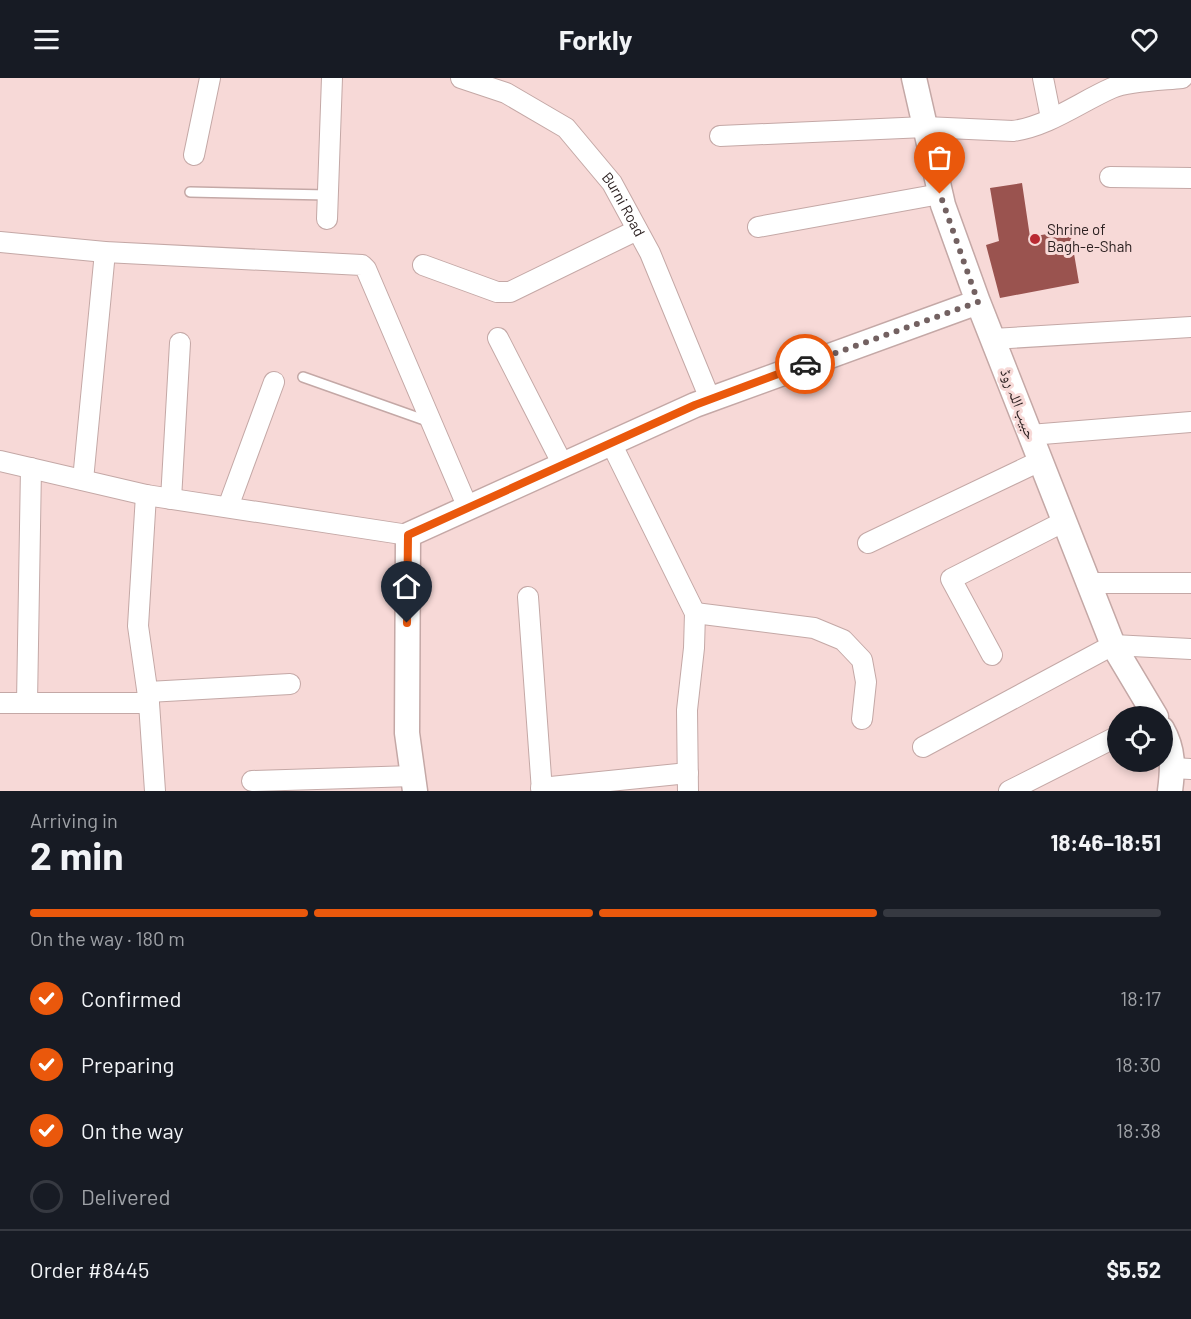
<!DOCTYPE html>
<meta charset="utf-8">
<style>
:root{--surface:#171b24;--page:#20242c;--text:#f1f3f6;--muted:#9ea1a6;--line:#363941;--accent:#ea580c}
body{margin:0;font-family:Barlow,"Noto Naskh Arabic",sans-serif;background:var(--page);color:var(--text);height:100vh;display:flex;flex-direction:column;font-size:22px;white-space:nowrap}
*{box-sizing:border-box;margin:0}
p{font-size:20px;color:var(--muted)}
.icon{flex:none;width:33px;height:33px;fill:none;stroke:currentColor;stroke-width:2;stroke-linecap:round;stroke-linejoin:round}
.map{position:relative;height:713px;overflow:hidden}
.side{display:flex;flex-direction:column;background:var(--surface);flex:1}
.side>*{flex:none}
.tools{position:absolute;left:1107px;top:628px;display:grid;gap:12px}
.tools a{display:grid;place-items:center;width:66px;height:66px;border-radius:50%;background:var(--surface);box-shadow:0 3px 9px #0003;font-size:30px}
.pin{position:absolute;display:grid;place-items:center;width:51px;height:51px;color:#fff;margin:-62px -26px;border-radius:50% 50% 50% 0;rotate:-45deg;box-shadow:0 0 6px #0007}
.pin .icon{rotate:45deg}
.courier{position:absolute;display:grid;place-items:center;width:60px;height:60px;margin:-30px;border:4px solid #ea580c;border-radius:50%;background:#fff;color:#222;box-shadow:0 2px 8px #0007}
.overview em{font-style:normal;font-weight:700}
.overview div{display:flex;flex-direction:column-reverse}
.overview{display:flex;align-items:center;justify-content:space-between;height:102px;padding:0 30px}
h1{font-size:39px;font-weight:700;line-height:45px}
.bar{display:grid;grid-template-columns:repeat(4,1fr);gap:9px 6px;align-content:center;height:72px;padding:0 30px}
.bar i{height:8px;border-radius:4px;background:var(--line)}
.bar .on{background:var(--accent)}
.bar p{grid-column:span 4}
.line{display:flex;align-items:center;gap:15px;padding:0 30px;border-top:2px solid var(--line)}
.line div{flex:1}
ol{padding:0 30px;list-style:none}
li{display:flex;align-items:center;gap:18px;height:66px}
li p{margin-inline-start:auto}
li .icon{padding:6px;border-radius:50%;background:var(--accent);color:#fff;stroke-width:4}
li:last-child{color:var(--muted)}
li i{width:33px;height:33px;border:3px solid var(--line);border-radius:50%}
header{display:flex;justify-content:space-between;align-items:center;height:78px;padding:0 30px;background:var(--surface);font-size:27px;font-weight:700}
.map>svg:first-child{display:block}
.building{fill:#9a534f}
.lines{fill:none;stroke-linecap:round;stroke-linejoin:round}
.service-casing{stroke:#c4a8a6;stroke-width:12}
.minor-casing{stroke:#c4a8a6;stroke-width:22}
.tertiary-casing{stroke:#c4a8a6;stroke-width:27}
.service{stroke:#fff;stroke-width:9}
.minor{stroke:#fff;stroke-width:20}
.tertiary{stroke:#fff;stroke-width:24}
.done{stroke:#736161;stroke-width:6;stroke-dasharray:0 10.8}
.route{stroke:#ea580c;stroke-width:8}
.poi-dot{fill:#b92931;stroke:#f7d9d7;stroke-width:2}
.labels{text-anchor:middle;stroke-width:6;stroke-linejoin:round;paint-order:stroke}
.street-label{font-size:15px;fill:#2c2121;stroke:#f7d9d7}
.poi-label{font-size:15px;fill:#2c2121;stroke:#f7d9d7;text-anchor:start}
</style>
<header><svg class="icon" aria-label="menu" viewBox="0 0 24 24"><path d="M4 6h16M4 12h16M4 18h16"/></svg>Forkly<svg class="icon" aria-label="heart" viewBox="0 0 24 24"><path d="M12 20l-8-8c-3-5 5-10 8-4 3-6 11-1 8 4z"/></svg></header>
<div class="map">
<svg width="1191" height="713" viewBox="0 0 1191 713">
<rect width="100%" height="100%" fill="#f7d9d7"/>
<path class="building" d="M1022,105L1030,159L1070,152L1079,205L1000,220L986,167L999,163L990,110Z"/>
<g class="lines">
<defs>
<path id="service" d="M190,114L328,117
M303,299L430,344"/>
<g id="minor">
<path id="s1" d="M461,0L506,15L566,50L612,105L650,175L710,321"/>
<path d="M1043,0L1051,40"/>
<path d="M720,58L925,49L1013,53C1049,48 1080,24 1112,10C1128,3 1163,2 1182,0"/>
<path d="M194,77L210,0"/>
<path d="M1110,99L1191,100"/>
<path d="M327,141L332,0"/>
<path d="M758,149L940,116"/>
<path d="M0,164L105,174L362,187L366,191L468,430"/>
<path d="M423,187L497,214H510L637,152"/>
<path d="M498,260L563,387"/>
<path d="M993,261L1191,249"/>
<path d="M1030,357L1191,344"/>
<path d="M611,365L695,535L694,570L687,632L688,713"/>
<path d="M0,383L146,417L408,457"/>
<path d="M83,402L105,174"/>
<path d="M146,417L138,548L149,625L155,713"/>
<path d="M171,421L180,265"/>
<path d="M228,429L274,304"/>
<path d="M868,465L1040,383"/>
<path d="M1087,505H1191"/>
<path d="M528,519L542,713"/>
<path d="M695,535L814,550L843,562L862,582L866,604L862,641"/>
<path d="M992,577L951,501L1065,443"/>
<path d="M148,614L290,606"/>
<path d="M0,625H149"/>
<path d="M27,625L31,390"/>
<path d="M923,669L1113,567L1191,571"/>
<path d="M1173,690L1191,691"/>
<path d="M252,703L413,698"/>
<path d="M541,710L688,695"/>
<path d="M1009,713L1118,658"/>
</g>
<path id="tertiary" d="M914,0L943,127L978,224L1113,567L1156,639
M1162,651C1174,672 1173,690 1170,713
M415,713L407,655L408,457L695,327L978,224"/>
</defs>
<use href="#service" class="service-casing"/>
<use href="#minor" class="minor-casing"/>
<use href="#tertiary" class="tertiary-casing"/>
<use href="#service" class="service"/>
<use href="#minor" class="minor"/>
<use href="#tertiary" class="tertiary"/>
</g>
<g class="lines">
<path class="done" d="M805,286L978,224L940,116"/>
<path class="route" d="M407,545L408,457L695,327L805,286"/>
</g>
<circle class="poi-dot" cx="1035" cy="161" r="6"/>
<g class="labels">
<g class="street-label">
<text dy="5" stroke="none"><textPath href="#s1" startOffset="213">Burni Road</textPath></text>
<text transform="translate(1018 326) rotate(69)" y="5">حبیب اللہ روڈ</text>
</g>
<g class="poi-label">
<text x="1047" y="157">Shrine of<tspan x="1047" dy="17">Bagh-e-Shah</tspan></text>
</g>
</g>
</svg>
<div class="tools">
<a><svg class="icon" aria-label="locate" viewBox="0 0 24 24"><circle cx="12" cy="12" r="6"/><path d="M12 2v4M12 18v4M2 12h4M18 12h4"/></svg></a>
</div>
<div class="pin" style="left:940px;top:116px;background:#ea580c"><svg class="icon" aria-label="bag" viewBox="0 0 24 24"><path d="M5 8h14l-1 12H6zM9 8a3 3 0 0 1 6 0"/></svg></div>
<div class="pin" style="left:407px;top:545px;background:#1f2937"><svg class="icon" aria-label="home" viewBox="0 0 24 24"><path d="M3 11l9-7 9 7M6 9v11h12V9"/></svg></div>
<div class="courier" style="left:805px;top:286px"><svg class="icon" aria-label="car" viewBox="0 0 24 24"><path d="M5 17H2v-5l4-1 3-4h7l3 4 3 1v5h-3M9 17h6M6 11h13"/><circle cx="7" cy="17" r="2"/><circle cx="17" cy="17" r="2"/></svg></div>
</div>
<section class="side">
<div class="overview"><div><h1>2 min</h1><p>Arriving in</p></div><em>18:46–18:51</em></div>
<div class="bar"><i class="on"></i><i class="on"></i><i class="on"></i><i></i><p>On the way · 180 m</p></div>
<ol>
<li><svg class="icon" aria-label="check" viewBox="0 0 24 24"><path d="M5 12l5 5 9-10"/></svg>Confirmed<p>18:17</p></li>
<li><svg class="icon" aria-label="check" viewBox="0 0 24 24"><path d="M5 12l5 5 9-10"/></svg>Preparing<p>18:30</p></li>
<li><svg class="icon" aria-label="check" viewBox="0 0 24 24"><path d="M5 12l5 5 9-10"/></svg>On the way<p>18:38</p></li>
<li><i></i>Delivered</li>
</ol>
<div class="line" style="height:78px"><div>Order #8445</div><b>$5.52</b></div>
</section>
